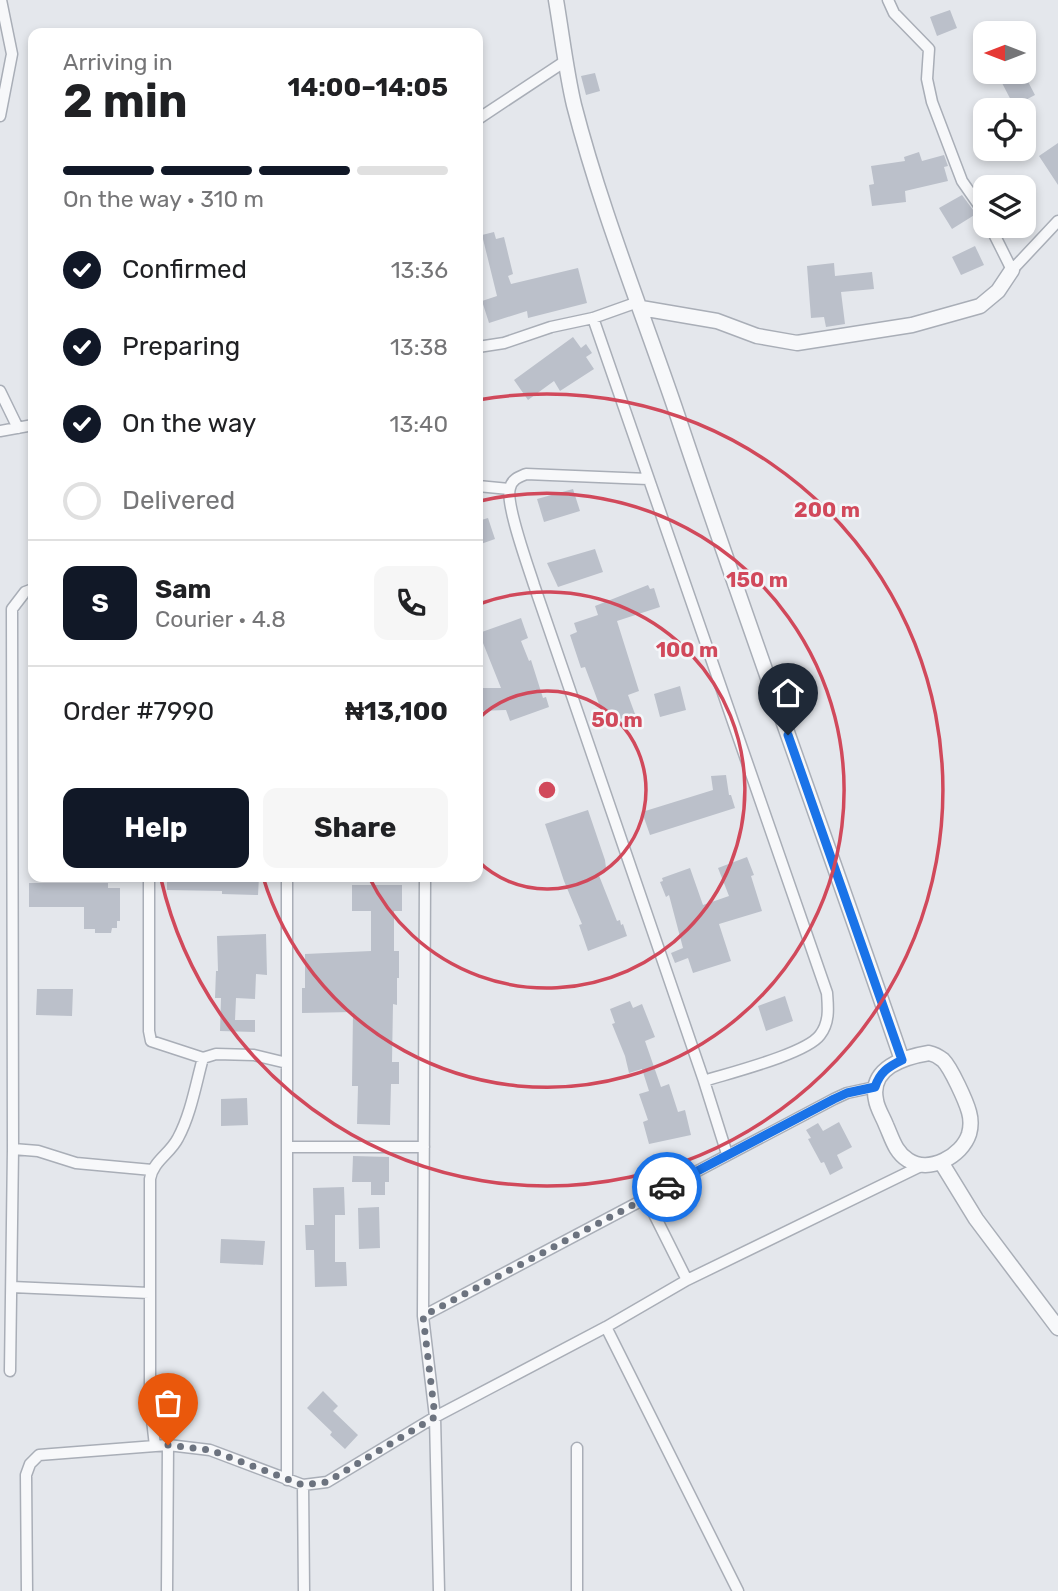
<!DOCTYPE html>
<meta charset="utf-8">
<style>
:root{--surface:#fff;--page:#f6f6f6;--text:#202124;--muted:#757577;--line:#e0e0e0;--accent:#111827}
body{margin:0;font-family:Rubik,sans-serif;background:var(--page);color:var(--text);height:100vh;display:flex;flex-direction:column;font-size:26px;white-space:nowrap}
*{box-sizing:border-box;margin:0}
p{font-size:23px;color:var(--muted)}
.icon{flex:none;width:38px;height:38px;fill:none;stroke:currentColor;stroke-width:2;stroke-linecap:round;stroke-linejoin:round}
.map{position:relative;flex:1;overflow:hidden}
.side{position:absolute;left:28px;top:28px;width:455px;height:854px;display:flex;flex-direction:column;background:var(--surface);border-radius:14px;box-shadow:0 4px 10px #0003}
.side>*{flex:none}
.needle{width:46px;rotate:270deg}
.fabs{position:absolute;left:973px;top:21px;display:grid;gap:14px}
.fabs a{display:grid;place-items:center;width:63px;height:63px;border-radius:14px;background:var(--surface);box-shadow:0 4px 10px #0003;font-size:35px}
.pin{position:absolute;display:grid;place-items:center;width:60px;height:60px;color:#fff;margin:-72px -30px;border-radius:50% 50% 50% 0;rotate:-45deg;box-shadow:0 0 7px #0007}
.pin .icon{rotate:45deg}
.courier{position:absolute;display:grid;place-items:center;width:70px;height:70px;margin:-35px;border:5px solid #1a73e8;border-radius:50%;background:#fff;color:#222;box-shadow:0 2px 9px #0007}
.summary em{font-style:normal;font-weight:700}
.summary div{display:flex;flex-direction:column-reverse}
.summary{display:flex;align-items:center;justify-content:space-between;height:119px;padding:0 35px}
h1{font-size:46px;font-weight:700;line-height:52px}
.bar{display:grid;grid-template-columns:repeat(4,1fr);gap:10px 7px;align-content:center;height:84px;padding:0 35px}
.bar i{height:9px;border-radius:5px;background:var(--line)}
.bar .selected{background:var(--accent)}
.bar p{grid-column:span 4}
.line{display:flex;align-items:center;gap:18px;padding:0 35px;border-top:2px solid var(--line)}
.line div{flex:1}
.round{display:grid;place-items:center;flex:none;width:74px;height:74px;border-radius:14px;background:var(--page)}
ol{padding:0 35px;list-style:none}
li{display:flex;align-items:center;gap:21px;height:77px}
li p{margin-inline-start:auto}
li .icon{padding:7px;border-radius:50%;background:var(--accent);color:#fff;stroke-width:4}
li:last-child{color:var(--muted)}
li i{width:38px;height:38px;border:4px solid var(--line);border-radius:50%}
.cta{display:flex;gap:14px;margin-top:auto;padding:14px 35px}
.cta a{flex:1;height:80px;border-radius:14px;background:var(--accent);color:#fff;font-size:28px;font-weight:700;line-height:80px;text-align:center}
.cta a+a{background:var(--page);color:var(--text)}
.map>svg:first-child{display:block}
.building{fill:#bbc0ca}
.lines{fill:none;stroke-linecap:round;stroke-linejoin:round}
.minor-casing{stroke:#a9aeb7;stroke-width:13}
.tertiary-casing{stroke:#a9aeb7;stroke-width:17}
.minor{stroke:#f7f8fa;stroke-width:10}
.tertiary{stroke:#f7f8fa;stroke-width:14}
.done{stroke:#6c737f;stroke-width:7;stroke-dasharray:0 12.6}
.route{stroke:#1a73e8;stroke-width:9}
.ring{fill:none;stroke:#d1495b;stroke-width:3.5}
.centre{fill:#d1495b;stroke:#f4f6f9;stroke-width:3.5}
.ring-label{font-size:21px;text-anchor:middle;font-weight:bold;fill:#d1495b;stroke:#f4f6f9;stroke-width:5;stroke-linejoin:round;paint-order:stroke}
</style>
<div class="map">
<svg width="1058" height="1591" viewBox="0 0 1058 1591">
<rect width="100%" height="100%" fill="#e4e7ec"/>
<path class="building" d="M950,10L957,28L937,36L930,17Z
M1023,72L1035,95L1014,106L1002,83Z
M595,73L600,91L586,95L581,76Z
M1058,143V185L1039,156Z
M919,152L922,161L944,155L948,166L944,167L948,181L905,191L906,202L872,206L869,185L874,184L871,166L905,161L904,157Z
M962,195L976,214L952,229L939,208Z
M494,232L496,239L504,237L513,274L508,276L511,284L578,268L587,303L528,318L527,311L489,323L482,301L497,296L482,235Z
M975,246L984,265L961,275L952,257Z
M834,263L835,276L872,272L874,289L841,292L845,324L826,327L824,317L811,318L807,266Z
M573,337L581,348L586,344L592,353L586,357L594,369L560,391L554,381L528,400L514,380Z
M573,489L580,511L544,522L537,499Z
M488,518L495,539L478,545V521Z
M595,549L603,572L558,587L547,563Z
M648,585L650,589L654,588L660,607L617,621L639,691L628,695L635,714L611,722L607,710L602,712L585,667L581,668L570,635L577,632L574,623L598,615L595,606Z
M521,618L528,638L521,641L529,661L531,660L543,698L546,697L549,707L510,721L506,710L478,711V688H501L479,633Z
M680,686L686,710L660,717L654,694Z
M726,775L729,795H731L735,808L650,835L642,812L713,790L711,776Z
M588,810L605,860L606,868L598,873L617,921L620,920L621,925L623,924L627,936L588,951L579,925L582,924L564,881L545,824Z
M747,857L754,875L751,876L762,911L719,924L731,961L693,973L688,958L675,963L671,953L683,948L669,895L666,897L660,882L663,881L662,878L690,868L703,905L729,896L718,868Z
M167,877H259L258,895L222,894V891L167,890Z
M29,883H108V888H120V921H117V928H112L111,933H95V929H84V907H29Z
M352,885H402V911H394V951H399V978H397V1005L393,1004L392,1062H399V1084H391L390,1125L357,1124L358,1086H352L353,1012L302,1013V988H305V954L371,951V911H352Z
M266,934L267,975L256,974L255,999L236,998L235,1020H255V1032L220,1031L221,998H215L216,971H218L217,936Z
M37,989H73L72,1016L36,1015Z
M785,996L793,1021L766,1031L758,1006Z
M630,1001L633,1008L642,1004L655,1037L645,1041L661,1087L669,1084L678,1112L685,1110L691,1135L649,1144L643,1122L648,1120L639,1094L649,1091L642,1069L629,1073L625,1056L612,1024L615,1023L610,1009Z
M247,1098L248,1125L221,1126V1099Z
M839,1122L852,1147L837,1155L843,1168L830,1175L824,1162L821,1163L808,1139L811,1138L806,1130L818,1123L823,1131Z
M353,1156L389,1157V1182H385V1195H371V1182H352Z
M344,1187L345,1215H335V1262H346L347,1286L315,1287L314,1250H306L305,1225H314L313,1188Z
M379,1207L380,1248L359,1249L358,1208Z
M221,1239L265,1241L263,1265L220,1263Z
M323,1391L338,1406L333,1411L358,1435L345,1449L330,1435L332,1432L307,1408Z"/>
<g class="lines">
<defs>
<path id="minor" d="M888,0L894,13L929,49L927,79L932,102L962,181L985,214
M0,116L12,54L1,0
M478,119L567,60
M990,226L1012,270L1058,221
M593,318L827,993C828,1007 830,1022 820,1035C806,1054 729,1073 704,1081
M478,347L504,343L551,327L593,318L638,302
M0,391L18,428
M0,431L33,425
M648,479L526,474C519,477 512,479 510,488C505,503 528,566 534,585L704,1081L727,1154
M478,486L509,489
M149,877V1031L151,1041L203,1058L216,1054L254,1055L287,1063
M425,877L423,1316L435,1417L439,1591
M287,1147H424
M13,1149L38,1151L76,1163L152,1170
M646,1198L687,1280
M12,1287L149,1293
M423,1316L834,1099L847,1093L875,1087
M606,1327L738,1591
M10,1371L13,1149L12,609L25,592L33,589
M155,1446L150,1402V1179C153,1161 170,1154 178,1138C191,1114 196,1083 203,1058
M577,1448V1591
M287,1480V877
M303,1485L304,1591
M27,1591L26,1475L30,1464L39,1455L168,1445L210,1450L303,1485L327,1482L435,1417L606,1327L687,1280L923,1165
M167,1591L168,1445"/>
<path id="tertiary" d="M556,0C562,35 566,71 574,105C601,210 642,311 677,414C749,630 828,844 902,1060
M641,308L717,321L757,336L797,343L912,325L980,306L998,291L1012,270
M929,1053C934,1054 938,1056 943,1060C951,1068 966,1101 969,1112C971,1119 971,1127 969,1134C962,1156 929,1174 908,1160C895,1152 892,1138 886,1125C883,1117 877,1108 876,1100C869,1068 904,1057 929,1053Z
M941,1162L976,1219L1058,1328"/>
</defs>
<use href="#minor" class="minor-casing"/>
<use href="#tertiary" class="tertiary-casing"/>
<use href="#minor" class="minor"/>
<use href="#tertiary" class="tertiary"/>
</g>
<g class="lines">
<path class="done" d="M168,1445L210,1450L303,1485L327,1482L435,1417L423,1316L667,1187"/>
<path class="route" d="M667,1187L834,1099L847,1093L875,1087C880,1072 888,1067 902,1060L788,735"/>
</g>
<g class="ring">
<path d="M478 719A99 99 0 1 1 478 861"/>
<path d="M479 604A198 198 0 1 1 369 877"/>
<path d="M480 501A297 297 0 1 1 263 877"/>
<path d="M478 400A396 396 0 1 1 161 879"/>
</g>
<circle cx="547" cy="790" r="10" class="centre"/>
<g class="ring-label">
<text x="827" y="517">200 m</text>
<text x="757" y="587">150 m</text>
<text x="687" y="657">100 m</text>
<text x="617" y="727">50 m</text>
</g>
</svg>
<div class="fabs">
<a><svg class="needle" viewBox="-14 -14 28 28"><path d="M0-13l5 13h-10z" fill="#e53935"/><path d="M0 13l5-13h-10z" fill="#757577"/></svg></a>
<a><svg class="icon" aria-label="locate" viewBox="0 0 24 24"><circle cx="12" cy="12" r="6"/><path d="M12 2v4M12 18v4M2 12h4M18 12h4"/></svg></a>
<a><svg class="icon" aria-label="layers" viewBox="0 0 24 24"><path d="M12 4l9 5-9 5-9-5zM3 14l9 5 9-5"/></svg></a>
</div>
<div class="pin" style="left:168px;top:1445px;background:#ea580c"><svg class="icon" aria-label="bag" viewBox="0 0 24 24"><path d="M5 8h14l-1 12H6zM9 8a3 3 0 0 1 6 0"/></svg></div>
<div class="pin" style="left:788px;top:735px;background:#1f2937"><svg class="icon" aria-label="home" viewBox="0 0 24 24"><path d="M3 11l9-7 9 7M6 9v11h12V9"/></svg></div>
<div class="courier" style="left:667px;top:1187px"><svg class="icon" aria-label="car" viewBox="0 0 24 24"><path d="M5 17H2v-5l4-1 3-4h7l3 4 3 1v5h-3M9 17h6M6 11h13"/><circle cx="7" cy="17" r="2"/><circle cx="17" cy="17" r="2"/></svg></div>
<section class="side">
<div class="summary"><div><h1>2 min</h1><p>Arriving in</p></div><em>14:00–14:05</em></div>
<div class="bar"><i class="selected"></i><i class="selected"></i><i class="selected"></i><i></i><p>On the way · 310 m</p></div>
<ol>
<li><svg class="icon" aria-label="check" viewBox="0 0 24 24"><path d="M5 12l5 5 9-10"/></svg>Confirmed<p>13:36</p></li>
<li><svg class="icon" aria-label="check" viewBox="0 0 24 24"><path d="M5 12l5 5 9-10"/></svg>Preparing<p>13:38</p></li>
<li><svg class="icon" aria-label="check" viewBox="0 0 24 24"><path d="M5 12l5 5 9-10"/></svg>On the way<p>13:40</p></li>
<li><i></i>Delivered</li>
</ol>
<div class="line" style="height:126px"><b class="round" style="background:var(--accent);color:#fff">S</b><div><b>Sam</b><p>Courier · 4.8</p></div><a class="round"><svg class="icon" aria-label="phone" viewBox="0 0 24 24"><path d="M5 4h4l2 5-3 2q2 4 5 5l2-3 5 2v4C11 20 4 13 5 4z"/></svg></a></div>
<div class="line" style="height:91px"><div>Order #7990</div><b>₦13,100</b></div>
<div class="cta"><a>Help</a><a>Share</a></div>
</section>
</div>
